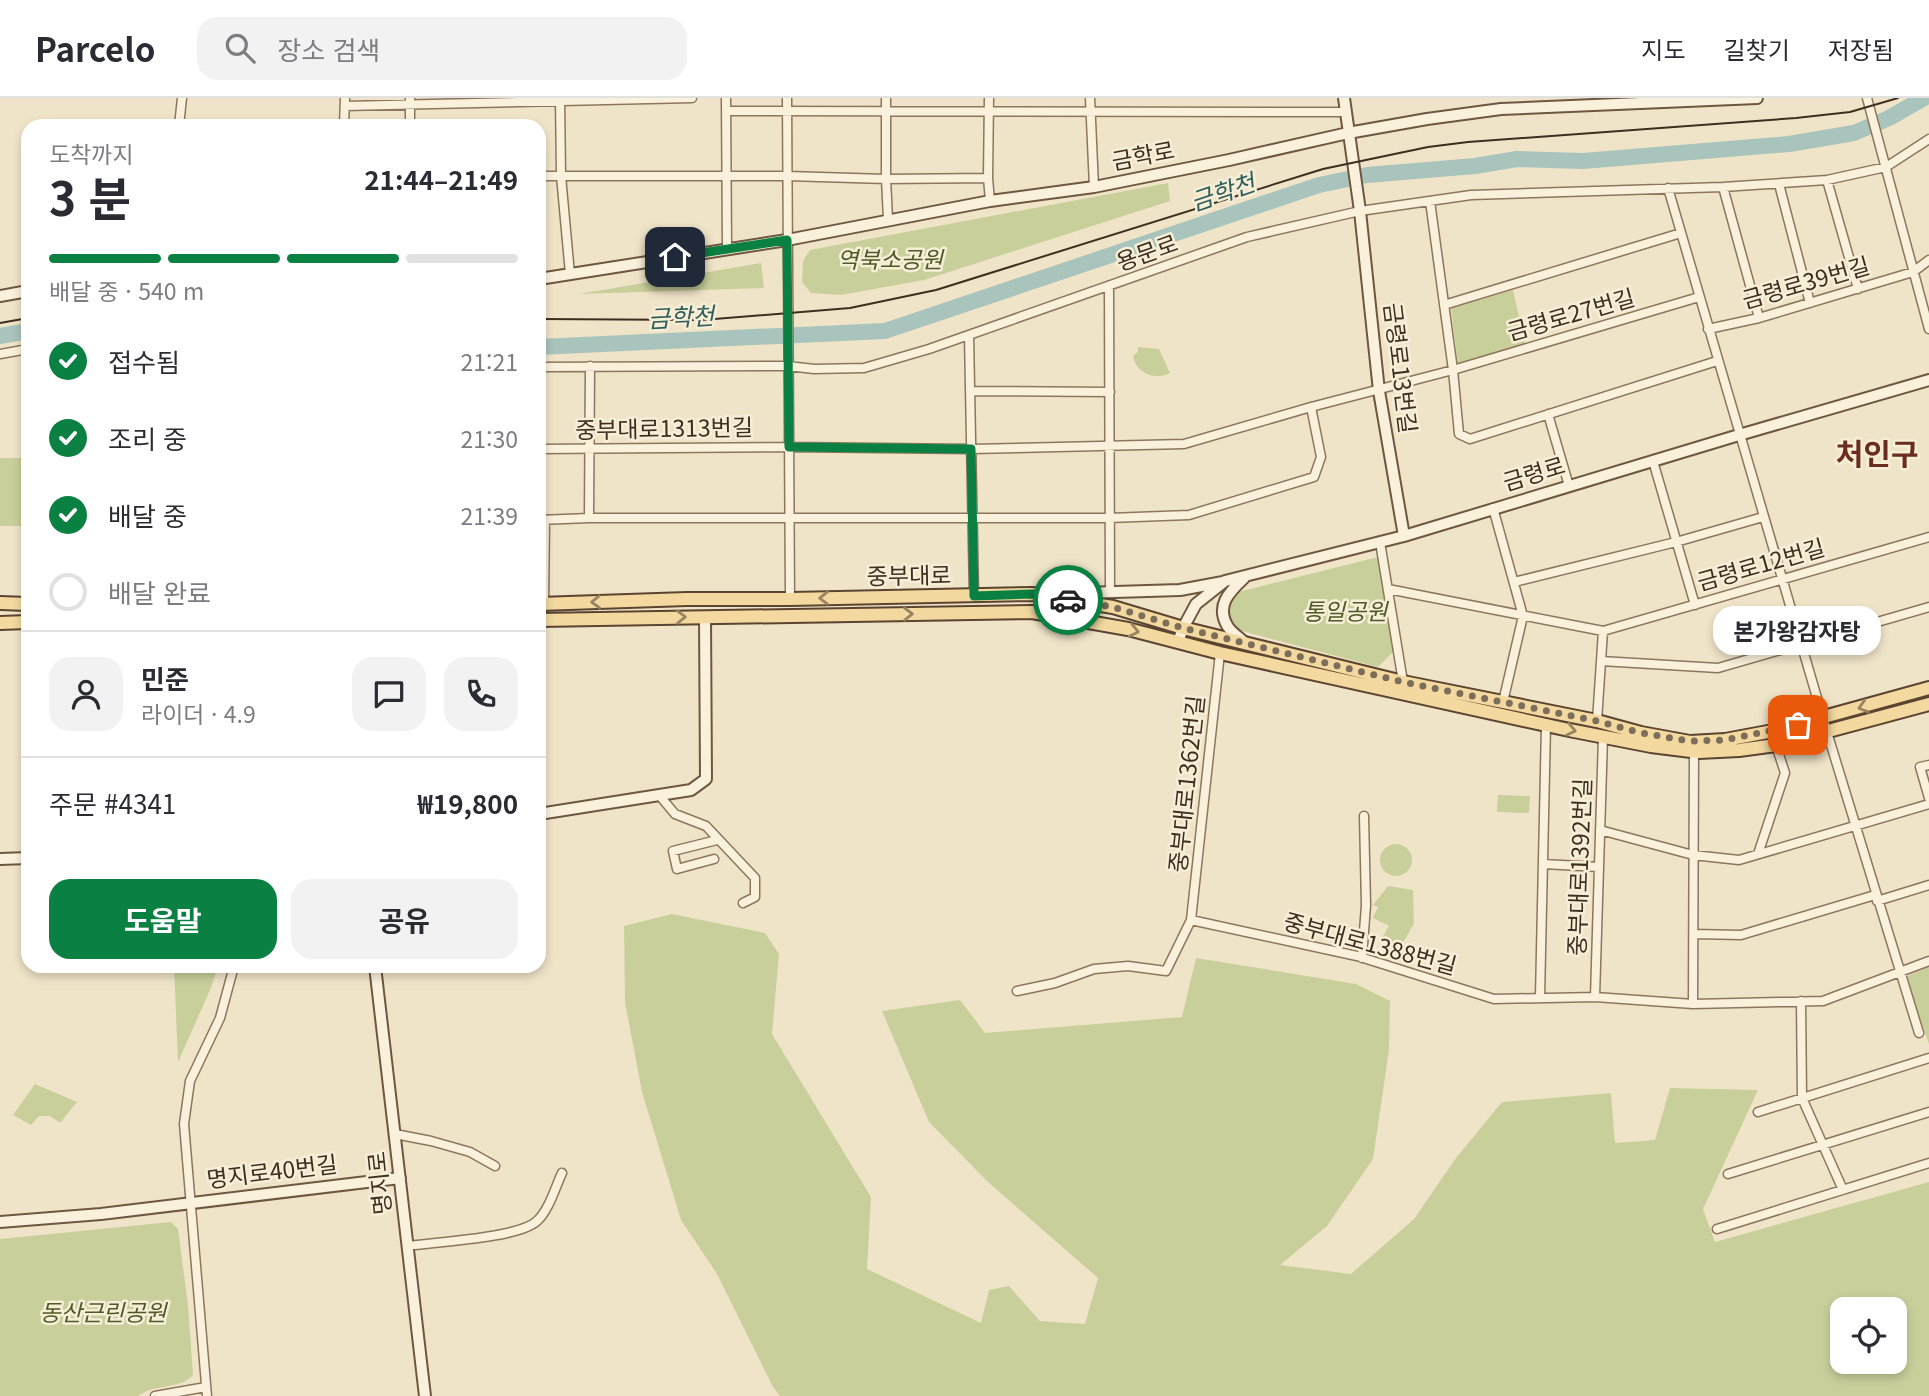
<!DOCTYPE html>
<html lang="ko">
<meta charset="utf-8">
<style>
:root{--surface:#fff;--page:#f2f2f3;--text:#2b2b33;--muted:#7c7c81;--line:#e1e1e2;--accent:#0b8043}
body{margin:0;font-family:Georgia,"Noto Sans KR",serif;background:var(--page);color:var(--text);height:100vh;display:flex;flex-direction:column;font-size:26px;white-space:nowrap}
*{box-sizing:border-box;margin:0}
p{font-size:23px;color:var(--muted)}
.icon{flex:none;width:38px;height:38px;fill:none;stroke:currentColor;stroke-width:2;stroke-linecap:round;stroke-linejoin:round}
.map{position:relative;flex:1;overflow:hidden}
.drawer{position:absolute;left:21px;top:21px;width:525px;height:854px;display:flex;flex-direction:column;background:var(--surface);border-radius:21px;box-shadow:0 4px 10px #0003}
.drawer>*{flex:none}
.controls{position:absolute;left:1830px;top:1199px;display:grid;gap:14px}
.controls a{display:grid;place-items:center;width:77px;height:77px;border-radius:14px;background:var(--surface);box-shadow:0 4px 10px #0003;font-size:35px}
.pin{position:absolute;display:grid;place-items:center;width:60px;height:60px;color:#fff;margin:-30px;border-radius:14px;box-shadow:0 4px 10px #0006}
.courier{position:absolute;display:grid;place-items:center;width:70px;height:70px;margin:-35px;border:5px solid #0b8043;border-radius:50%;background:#fff;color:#222;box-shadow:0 2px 9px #0007}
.bubble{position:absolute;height:49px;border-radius:21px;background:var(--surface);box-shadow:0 4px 10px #0003;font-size:23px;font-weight:700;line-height:49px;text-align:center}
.summary em{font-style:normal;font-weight:700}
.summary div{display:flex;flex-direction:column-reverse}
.summary{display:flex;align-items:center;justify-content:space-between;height:119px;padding:0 28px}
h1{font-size:46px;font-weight:700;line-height:52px}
.bar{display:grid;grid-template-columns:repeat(4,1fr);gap:10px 7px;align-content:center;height:84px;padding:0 28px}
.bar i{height:9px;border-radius:5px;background:var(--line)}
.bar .on{background:var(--accent)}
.bar p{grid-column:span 4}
.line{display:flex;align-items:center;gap:18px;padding:0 28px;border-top:2px solid var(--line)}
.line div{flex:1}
.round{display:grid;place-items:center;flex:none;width:74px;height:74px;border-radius:21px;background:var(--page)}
ol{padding:0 28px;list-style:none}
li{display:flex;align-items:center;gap:21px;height:77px}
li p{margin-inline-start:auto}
li .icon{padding:7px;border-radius:50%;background:var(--accent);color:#fff;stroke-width:4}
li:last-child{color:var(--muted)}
li i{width:38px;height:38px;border:4px solid var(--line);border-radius:50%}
.primary-button{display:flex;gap:14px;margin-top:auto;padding:14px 28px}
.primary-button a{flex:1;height:80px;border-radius:21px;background:var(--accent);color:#fff;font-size:28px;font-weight:700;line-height:80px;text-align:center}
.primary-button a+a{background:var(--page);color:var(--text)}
header{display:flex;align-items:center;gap:42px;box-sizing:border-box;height:98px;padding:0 35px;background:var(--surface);border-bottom:2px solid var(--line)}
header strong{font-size:33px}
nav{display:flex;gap:38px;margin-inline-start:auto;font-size:24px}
.search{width:490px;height:63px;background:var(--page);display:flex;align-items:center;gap:18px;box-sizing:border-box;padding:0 24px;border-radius:21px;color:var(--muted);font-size:26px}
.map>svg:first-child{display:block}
.green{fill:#c9cf9b;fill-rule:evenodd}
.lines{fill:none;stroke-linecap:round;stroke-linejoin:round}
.river{stroke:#a9c4bc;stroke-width:16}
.street-casing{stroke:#8d765c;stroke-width:11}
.secondary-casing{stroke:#6f573f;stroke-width:14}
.primary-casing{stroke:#5b4430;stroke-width:16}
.street{stroke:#faf1dc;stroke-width:8}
.secondary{stroke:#faf1dc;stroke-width:10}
.primary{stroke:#f3d9a0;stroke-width:12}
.tram{stroke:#3d2e20;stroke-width:2}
.oneway{stroke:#988460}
.done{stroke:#7c6e5b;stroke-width:7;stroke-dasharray:0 12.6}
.route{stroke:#0b8043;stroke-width:9}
.labels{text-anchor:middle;stroke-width:5;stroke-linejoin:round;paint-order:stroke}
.street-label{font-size:23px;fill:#3d2e20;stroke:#f7eed8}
.park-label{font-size:23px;font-style:italic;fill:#4d5a26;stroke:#f7eed8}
.water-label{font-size:24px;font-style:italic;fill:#2f5d5a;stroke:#f7eed8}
.district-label{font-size:30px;font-weight:bold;fill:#6b2e1e;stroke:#f7eed8}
</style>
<header>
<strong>Parcelo</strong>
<div class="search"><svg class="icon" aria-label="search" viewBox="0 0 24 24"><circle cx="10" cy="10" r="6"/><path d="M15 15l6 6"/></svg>장소 검색</div>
<nav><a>지도</a><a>길찾기</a><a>저장됨</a></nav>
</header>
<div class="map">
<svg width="1929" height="1298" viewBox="0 0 1929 1298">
<rect width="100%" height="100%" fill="#f0e4c8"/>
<path class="green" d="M1168,85L1170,103L924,182L841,197L811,195L802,184L803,163L810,152Z
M761,165L764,190L579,196Z
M1513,192L1525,246L1458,266L1451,210Z
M1138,249L1159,251L1170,275C1154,283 1136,275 1133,258L1138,254Z
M0,360H28V428H0Z
M1382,458L1397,550L1378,569L1238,532L1228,522V507L1234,495Z
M1498,697L1530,698L1529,715L1497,714Z
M1380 762a16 16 0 1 1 32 0a16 16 0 1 1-32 0Z
M1388,788L1413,792L1414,826L1399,851L1382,840L1389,828L1373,820L1378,809L1373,807Z
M672,816L765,835L779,856L772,936L871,1099L867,1171L981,1225L989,1192L1009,1188L1040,1223L1085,1226L1098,1180L988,1084L929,1024L882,913L960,902L985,935L1182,919L1196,860L1356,886L1390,903L1389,952L1373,1061L1327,1128L1280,1167L1351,1176L1414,1121L1456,1060L1502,1004L1611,995L1615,1045L1655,1042L1670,990L1758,992L1703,1111L1715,1144L1929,1084V1298H780L773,1289L717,1176L681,1122L642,994L625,904L624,828ZM1843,1211H1895V1264H1843Z
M174,868H218L211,890L178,964Z
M1929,869V946L1905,879Z
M35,986L77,1004L60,1025L50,1018H39L31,1027L13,1017Z
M171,1124L178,1131L188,1207L193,1277C180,1292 156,1285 138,1298H0V1141Z"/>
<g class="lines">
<path class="river" d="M0,238L28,233
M539,249L885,233L1319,87L1367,77L1475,68L1517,61L1583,63L1789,46L1854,35L1889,20L1924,0"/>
<defs>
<path id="street" d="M410,0V28
M560,0L561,78L570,176
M726,0L727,150
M787,0L790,501
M886,0V81L888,121
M989,0L988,80L990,103
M1090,0L1094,89
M1867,0L1929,231
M345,8L692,0
M726,13L1345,14
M179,28L182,0
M344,28L345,0
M539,78H787L886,81L988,80
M1827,82L1858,191
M1779,86L1810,205
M1723,89L1759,220
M1668,90L1827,634L1919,935
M1430,103L1453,272L1459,336L1470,341L1717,263
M1109,188L1110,493
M1444,207L1681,135
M1708,231L1759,220L1913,174L1929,162
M969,237L974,498
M0,256L28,251
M539,269L788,268L814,271L864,270L929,251L1247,139L1360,113L1471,97L1723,89L1827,82L1886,69L1929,41
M970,293L1110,294
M1548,316L1569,388
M539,351L789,349L971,351L1184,346L1311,309L1453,272L1699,199
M1653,363L1695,507
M1493,410L1523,518L1503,604
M589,420L590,268
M539,422L589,420H1109L1189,417L1314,379L1321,359L1311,309
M1380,444L1403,584
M1514,484L1676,444L1763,419
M1388,491L1603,533L1929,439
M544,506L545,422
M1601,563L1718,570L1929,509
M1597,623L1603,533
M1929,667L1920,669L1929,700
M659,697L675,716L706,728L755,780V799L743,805
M1600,732L1693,757L1739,762L1929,706
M1758,756L1785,675L1776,647
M714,761L677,771L673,753L717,742
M1543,766L1599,769
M1877,803L1929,787
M1191,822L1357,858L1494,901L1595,899L1693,906L1823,903L1929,863
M1694,836L1741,837L1875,797
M1362,860L1366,807L1364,718
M1017,893L1055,885L1094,871L1128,868L1166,873L1191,822L1220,555
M1540,899L1546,627
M1595,899L1603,639
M1801,903L1802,1000L1843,1092
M1693,906L1694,653
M1758,1014L1929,960
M395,1036L431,1043L470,1054L495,1068
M1728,1076L1929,1014
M1717,1131L1929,1065
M408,1148C435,1144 519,1140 537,1123C549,1112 555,1090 562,1075
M155,1298L206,1289
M207,1298L184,1026L190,983L220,920L234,868"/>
<path id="secondary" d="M1344,0L1360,113L1379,293L1404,438
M539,181L787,142L990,103L1094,89L1229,62L1348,35L1427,21L1501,11L1757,0
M0,198L28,193
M1244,480C1229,494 1215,508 1228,529C1232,535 1240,540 1245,545
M1050,496L1180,492L1223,484
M1178,544L1183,530L1196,506L1225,483L1404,438L1739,337L1929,282
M539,716L691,692L706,681L705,519
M0,761L28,760
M375,868L425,1298
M0,1124L101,1116L400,1080"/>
<path id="primary" d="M0,505L28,506
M539,506L687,501H790L1032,496L1113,509L1183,530L1403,584L1597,623L1641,635L1690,644L1725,642L1773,633L1929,590
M539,522L1032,514L1128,531L1220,555L1569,632L1651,648L1699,654L1739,652L1776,647L1929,606
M0,525L28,524"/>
</defs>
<use href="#street" class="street-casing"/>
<use href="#secondary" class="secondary-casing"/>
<use href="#primary" class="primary-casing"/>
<use href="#street" class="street"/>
<use href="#secondary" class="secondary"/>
<use href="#primary" class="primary"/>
<path class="tram" d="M539,221L702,222L850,210L936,192L1323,71L1428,49L1468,44L1796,20L1850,14L1898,0
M0,225L28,220"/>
</g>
<defs><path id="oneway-chevron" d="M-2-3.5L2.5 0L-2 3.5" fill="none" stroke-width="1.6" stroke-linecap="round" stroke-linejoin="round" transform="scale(1.75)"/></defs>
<g class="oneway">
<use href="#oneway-chevron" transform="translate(824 500) rotate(179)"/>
<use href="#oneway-chevron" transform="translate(596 504) rotate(178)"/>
<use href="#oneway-chevron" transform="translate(908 516) rotate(-1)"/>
<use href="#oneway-chevron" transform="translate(681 519) rotate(-1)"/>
<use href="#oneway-chevron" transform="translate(1134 533) rotate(13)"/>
<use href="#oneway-chevron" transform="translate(1863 609) rotate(164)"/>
<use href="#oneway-chevron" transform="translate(1571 632) rotate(12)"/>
</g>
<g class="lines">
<path class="done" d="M1068,502L1113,509L1183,530L1403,584L1597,623L1641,635L1690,643L1725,642L1798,627"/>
<path class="route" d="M675,159L787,142L789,349L971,351L974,498L1032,496L1068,502"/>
</g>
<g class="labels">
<g class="street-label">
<text transform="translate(1143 58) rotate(-11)" y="8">금학로</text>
<text transform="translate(1147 155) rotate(-20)" y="8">용문로</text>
<text transform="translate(1806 185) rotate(-16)" y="8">금령로39번길</text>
<text transform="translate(1571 217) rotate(-16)" y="8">금령로27번길</text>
<text transform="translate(1400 270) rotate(83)" y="8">금령로13번길</text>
<text transform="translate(664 331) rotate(-1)" y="8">중부대로1313번길</text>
<text transform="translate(1534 376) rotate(-17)" y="8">금령로</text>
<text transform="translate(1761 467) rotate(-16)" y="8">금령로12번길</text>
<text transform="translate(909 478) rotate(-1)" y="8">중부대로</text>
<text transform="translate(1187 686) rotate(-84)" y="8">중부대로1362번길</text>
<text transform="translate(1580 769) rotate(-88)" y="8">중부대로1392번길</text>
<text transform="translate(1370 846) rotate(15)" y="8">중부대로1388번길</text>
<text transform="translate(272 1074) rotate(-7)" y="8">명지로40번길</text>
<text transform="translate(380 1085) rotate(-96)" y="8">명지로</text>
</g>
<g class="park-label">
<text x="890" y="170">역북소공원</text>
<text x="1345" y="522">통일공원</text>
<text x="103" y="1223">동산근린공원</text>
</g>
<g class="water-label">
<text transform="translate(1223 95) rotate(-19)" y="8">금학천</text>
<text transform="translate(681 220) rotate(-3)" y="8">금학천</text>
</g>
<g class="district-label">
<text x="1877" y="367">처인구</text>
</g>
</g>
</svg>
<div class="controls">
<a><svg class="icon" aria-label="locate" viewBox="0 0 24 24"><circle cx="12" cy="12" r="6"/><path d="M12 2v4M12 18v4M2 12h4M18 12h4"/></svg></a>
</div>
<div class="pin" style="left:1798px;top:627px;background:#ea580c"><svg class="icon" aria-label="bag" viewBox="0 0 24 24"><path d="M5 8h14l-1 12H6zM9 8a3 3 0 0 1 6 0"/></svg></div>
<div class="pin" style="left:675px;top:159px;background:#1f2937"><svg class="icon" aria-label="home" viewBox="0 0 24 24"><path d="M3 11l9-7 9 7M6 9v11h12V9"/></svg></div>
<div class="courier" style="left:1068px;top:502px"><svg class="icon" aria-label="car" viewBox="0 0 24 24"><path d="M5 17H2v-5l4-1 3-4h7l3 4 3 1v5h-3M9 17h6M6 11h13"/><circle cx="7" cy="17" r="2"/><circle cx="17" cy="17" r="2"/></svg></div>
<div class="bubble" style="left:1713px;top:508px;width:168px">본가왕감자탕</div>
<section class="drawer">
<div class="summary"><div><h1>3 분</h1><p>도착까지</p></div><em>21:44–21:49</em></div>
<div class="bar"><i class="on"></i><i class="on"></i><i class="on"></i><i></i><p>배달 중 · 540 m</p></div>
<ol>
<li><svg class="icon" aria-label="check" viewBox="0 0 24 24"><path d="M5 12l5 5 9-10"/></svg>접수됨<p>21:21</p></li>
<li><svg class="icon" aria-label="check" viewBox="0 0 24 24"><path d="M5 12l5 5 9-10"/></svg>조리 중<p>21:30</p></li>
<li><svg class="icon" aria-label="check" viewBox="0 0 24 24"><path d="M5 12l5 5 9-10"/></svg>배달 중<p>21:39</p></li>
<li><i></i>배달 완료</li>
</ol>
<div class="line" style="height:126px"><a class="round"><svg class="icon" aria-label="person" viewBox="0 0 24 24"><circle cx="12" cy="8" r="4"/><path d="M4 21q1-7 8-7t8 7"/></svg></a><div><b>민준</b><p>라이더 · 4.9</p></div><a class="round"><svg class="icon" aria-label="chat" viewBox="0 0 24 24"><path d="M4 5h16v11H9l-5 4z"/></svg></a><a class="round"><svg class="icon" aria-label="phone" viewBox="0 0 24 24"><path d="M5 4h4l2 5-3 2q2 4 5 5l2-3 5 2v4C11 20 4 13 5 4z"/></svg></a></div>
<div class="line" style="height:91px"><div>주문 #4341</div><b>₩19,800</b></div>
<div class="primary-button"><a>도움말</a><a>공유</a></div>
</section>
</div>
